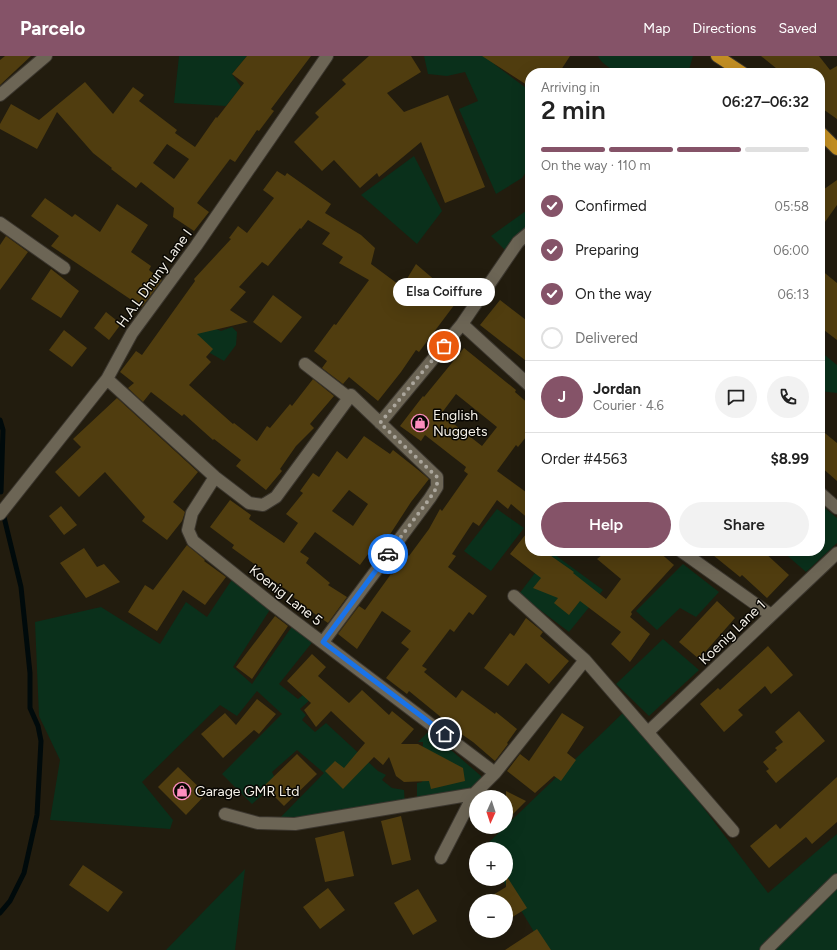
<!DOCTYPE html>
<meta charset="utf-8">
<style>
:root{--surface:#fff;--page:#f2f2f2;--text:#222;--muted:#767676;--line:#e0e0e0;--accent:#855368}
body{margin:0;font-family:Figtree,sans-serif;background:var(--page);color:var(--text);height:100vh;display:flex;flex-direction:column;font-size:15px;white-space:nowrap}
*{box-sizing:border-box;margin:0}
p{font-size:13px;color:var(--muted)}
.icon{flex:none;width:22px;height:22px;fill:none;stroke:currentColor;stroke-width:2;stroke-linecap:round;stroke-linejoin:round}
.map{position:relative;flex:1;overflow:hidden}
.side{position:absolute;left:525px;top:12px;width:300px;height:488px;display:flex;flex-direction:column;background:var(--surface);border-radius:16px;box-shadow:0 4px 16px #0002}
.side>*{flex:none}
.needle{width:26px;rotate:183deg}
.controls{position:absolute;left:469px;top:734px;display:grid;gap:8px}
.controls a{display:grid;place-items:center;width:44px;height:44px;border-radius:50%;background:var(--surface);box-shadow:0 4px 16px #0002;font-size:20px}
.pin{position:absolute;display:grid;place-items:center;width:34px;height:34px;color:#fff;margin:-17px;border:2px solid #fff;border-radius:50%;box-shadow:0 1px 4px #0007}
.courier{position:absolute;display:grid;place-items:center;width:40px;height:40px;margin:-20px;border:3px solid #1a73e8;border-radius:50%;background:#fff;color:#222;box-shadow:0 1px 5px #0007}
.bubble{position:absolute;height:28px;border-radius:14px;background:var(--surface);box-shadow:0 4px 16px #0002;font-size:13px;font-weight:600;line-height:28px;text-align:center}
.overview em{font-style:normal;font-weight:600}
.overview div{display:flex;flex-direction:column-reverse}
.overview{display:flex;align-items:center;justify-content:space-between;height:68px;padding:0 16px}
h1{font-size:26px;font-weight:600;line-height:30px}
.bar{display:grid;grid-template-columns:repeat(4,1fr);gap:6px 4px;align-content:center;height:48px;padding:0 16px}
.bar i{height:5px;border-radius:3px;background:var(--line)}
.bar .active{background:var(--accent)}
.bar p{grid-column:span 4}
.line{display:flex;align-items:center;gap:10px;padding:0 16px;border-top:1px solid var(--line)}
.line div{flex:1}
.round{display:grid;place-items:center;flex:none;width:42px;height:42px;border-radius:21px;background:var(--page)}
ol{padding:0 16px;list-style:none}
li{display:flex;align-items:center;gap:12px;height:44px}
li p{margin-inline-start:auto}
li .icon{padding:4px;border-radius:50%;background:var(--accent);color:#fff;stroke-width:4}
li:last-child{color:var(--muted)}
li i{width:22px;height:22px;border:2px solid var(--line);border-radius:50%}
.cta{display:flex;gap:8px;margin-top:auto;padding:8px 16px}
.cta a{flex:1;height:46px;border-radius:24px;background:var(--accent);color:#fff;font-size:16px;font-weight:600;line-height:46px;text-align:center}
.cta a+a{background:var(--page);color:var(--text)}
header{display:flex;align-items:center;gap:24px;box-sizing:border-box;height:56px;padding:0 20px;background:var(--accent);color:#fff}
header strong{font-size:19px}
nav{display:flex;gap:22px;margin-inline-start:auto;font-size:14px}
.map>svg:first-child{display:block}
.green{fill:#0a301b}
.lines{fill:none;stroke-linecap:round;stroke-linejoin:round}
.stream{stroke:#000a0b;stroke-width:5}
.building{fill:#503d0f;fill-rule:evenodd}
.street-casing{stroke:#3b362e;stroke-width:14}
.primary-casing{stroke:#3b362e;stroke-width:14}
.street{stroke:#6c6555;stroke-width:12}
.primary{stroke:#c28e23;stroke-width:12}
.done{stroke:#aba69c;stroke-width:4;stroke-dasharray:0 7.2}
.route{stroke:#1a73e8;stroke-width:5}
.labels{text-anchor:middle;stroke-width:3;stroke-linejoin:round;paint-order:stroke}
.street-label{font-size:14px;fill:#f5f1e8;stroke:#090703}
.poi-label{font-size:14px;fill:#f5f1e8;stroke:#090703;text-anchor:start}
</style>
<header>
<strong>Parcelo</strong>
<nav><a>Map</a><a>Directions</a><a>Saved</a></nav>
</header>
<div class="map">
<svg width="837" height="894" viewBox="0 0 837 894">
<rect width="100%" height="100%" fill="#221c0e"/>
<path class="green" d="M179,0H247L232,18L241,31L226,50L174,47Z
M424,0H499L494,8L530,35V93H528L530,110L522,122L496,138L459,53L478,45L465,16L447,20L428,18Z
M598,0H693L688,17C667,17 644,20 622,17C615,16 600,7 598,0Z
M414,100L442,155L417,188L361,139Z
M530,152V168L518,186L507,196L491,180Z
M204,268L221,275L232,271L237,276L236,289L224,305L210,297L193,281Z
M820,295L837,309V337L820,335Z
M820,448L837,462V487L806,516L782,495H820Z
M497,453L524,472L491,515L464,495Z
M551,496L603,534L569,576L519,538Z
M683,508L719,536L696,561L680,552L657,574L636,555Z
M235,519L273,549L233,611L252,628L293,569L314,584L279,628L298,643L309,634L315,639L300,653L306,659L302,664L315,676L326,667L378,715L386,719L382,724L392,732L404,734L405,749L275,767L324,717L297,694L272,716L277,726L252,748L222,718L282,658L257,635L237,660L220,649L142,726L173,764L170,773L50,764L60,704L39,660L35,566L101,551L160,588L186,546L207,561Z
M663,583L699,614L649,660L616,628Z
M628,652L768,837L837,778V894H545L502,823H506V793H484L483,792Z
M429,675L481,720V727L470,735L417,745V727L422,726L423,686H418Z
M245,813L235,894H166Z"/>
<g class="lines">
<path class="stream" d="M0,364L3,374L1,436
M0,857L10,845L24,817L37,759L41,685L38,670L30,652V617L21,531L3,457"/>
</g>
<path class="building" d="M5,0H31L0,29V4Z
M247,0H311L271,53L274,55L259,75L257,74L235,106L230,103L197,147L209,156L194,175L173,161L174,152L141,126L136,132L111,113L112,112L93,97L57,56L37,93L0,73V68L11,48L39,64L85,26L113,58L133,31L144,39L139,45L177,74L175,77L195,91L216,61L217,62L244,27L232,18ZM167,88L189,103L174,123L153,107Z
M369,0H411L421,16L387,37L404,56L448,39L485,131L445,147L421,86L379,121L377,117L360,132L334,104L322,115L294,86L319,61L315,57L346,28L342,24Z
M482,0H570L559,17H530V31Z
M761,0H819L830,14L837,10V63L820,51V17H782Z
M277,115L285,120L287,117L331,148L325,157L361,179L375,192L371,208L402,231L416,208L458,244L419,296L416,294L401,316L378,345L349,321L343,328L322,312L327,305L314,295L334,268L336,269L369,224L339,207L343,201L322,188L330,177L308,164L301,173L300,172L268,210L262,206L239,231L246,236L230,254L248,266L197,278L213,293L206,301L211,306L189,329L233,368L234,367L257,385L267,370L270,372L290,348L292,350L313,323L334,340L310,368L314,372L296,390L280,413L282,415L266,434L236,410L241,404L214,383L213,384L184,358L182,360L151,336L143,346L128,332L134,327L120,316L136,295L142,299L195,225L194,223L231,183L229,182L238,170L247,177L274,142L263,134Z
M837,124V149L820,173V136Z
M45,142L72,161L75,158L100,176L117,148L148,169L131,196L151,210L149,214L162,224L142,251L51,190L59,180L31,160Z
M6,180L28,196L0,234V189Z
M51,213L79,235L61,262L31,243Z
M820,213L837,227V284L820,271Z
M273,239L302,261L281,287L253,266Z
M500,244L530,267V308L480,269Z
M106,256L121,268L109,284L94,272Z
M64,274L87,292L72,311L49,294Z
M464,292L516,334L515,336L530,349V376L518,391L516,389L497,415L530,439V464L511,448L508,453L497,444L479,470L473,466L452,498L456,500L448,511L487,540L473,559L469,556L454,576L450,573L422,610L427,613L424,616L456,642L462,634L495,658L496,656L517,673L507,687L508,688L495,705L473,686L441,664L442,662L409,635L407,638L386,622L409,593L401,587L411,575L382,555L357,593L338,578L359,550L365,554L391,518L392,519L408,499L409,500L429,473L440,453L442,455L468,418L464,415L466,411L425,379L421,385L400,370L423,340L424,341ZM456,338L497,371L482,390L441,358Z
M117,342L198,416L173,446L185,456L182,465L167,484L142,465L145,461L105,416L79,441L55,416L81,391L73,383Z
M820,373L837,387V425L820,410Z
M364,380L390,398L393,394L417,413L429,423L411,446L387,483L382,479L360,509L315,476L300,496L309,502L306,507L330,527L328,529L347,541L328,567L305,551L290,538L291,537L263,517L264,515L232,492L234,489L210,471L230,444L251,459L249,463L284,487L298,467L286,458L303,437L300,435L313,417L319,421L337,395L347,403ZM349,434L368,448L353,470L332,455Z
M61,450L77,469L64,479L49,460Z
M530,473V495H544L574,516L573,517L606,543L621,523L597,503L607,495H658L674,509L631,556L632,558L630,561L650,578L630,606L611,588L621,576L580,545L569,559L554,547L558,542L533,532L541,522L510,498Z
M187,489L205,504L204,505L226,521L205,549L183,534L157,575L128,556L145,529L153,534Z
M84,492L97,511L104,508L120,526L86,542L60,507Z
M708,495H763L789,519L767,542L742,519L740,521Z
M717,545L735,562L699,603L679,586Z
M275,560L288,570L252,623L236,611Z
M526,562L543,576L540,580L569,605L549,628L526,607L508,630L484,612L510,577L514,580Z
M768,590L793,619L771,638L765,630L738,654L743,659L724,676L700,648L718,632L720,634Z
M312,598L326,611L318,620L349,647L362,634L389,659L392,655L414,673L401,688H418L463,712L465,725L431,733L429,725L404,726L396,720L389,701L383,709L374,701L343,733L325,715L335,705L344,712L365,687L331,655L316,671L304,654L311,647L287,625Z
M257,643L276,658L259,678L254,674L223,702L201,678L225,657L236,669Z
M799,655L825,685L776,727L766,715L769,713L763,706L777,694L775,692L783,686L775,676Z
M562,657L584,671L567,697L576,704L561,725L554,720L535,737L507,715L520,698L529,705Z
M297,698L317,718L284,750L264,730Z
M178,711L206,738L186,759L158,731Z
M837,721V766L812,788L806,781L769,812L750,790L776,768L780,773Z
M506,735L526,745L506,765Z
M401,760L411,804L392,809L381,765Z
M344,775L354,820L325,826L315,782Z
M83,809L123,836L108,856L69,829Z
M506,819L527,852L506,865V845H483L506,831Z
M328,832L345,854L320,873L303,851Z
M418,833L437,865L413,879L394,847Z
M537,873L551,894H505Z"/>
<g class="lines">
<defs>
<path id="street" d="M0,39L46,0
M0,167L64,212
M462,268L530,330
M305,308L349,342
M107,323L215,421L249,447L263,449L276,441L351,339L437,421V431L430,442L323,586
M380,367L462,268L518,186L530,176
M215,421L192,457L188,474L193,485L273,549L495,717
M820,437L837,452
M0,458L107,323L132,277L196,190L327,0
M681,495L771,559
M514,540L585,604L733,775
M648,676L837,497
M225,758L258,767L295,768L474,738
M441,802L474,738L495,717L585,604
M766,894L837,824"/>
<path id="primary" d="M717,0L743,17
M820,76L837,93"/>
</defs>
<use href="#street" class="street-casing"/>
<use href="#primary" class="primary-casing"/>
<use href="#street" class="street"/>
<use href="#primary" class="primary"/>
</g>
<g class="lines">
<path class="done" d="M388,498L430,442L437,431V421L380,367L444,290"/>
<path class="route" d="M388,498L323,586L445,678"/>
</g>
<defs>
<symbol id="shop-ring" viewBox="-11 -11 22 22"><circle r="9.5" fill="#090703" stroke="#fd8ebe" stroke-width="1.5"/><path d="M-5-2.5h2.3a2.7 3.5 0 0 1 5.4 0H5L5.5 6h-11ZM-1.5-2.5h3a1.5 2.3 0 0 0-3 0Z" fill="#fd8ebe"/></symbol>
</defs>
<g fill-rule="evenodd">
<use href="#shop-ring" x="410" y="357" width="20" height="20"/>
<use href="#shop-ring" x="172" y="725" width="20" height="20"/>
</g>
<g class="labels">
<g class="street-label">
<text transform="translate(154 222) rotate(-54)" y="5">H.A.L Dhuny Lane I</text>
<text transform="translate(286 539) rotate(38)" y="5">Koenig Lane 5</text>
<text transform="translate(732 576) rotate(-44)" y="5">Koenig Lane 1</text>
</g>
<g class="poi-label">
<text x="433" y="364">English<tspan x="433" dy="16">Nuggets</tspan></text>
<text x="195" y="740">Garage GMR Ltd</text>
</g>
</g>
</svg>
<div class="controls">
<a><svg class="needle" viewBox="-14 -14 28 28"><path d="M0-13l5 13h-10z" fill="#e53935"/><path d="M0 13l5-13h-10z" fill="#767676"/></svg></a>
<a>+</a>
<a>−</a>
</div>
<div class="pin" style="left:444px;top:290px;background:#ea580c"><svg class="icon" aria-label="bag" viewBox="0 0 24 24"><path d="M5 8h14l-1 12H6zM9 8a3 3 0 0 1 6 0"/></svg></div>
<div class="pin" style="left:445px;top:678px;background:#1f2937"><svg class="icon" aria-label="home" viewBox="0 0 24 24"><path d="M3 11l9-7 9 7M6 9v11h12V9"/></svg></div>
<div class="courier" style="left:388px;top:498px"><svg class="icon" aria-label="car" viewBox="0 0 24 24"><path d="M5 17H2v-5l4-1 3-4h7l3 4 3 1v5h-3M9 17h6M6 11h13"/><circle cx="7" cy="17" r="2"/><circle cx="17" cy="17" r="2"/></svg></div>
<div class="bubble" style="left:393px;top:222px;width:102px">Elsa Coiffure</div>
<section class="side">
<div class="overview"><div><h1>2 min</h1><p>Arriving in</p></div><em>06:27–06:32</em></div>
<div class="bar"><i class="active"></i><i class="active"></i><i class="active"></i><i></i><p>On the way · 110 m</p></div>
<ol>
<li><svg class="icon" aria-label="check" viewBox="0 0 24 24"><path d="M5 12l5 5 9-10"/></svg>Confirmed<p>05:58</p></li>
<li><svg class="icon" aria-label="check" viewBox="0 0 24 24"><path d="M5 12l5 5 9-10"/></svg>Preparing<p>06:00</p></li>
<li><svg class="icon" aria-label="check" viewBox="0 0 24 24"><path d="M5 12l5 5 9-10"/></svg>On the way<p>06:13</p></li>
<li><i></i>Delivered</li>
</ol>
<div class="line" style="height:72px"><b class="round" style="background:var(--accent);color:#fff">J</b><div><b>Jordan</b><p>Courier · 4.6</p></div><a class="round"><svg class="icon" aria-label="chat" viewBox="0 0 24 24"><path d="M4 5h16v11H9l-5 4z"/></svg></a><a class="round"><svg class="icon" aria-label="phone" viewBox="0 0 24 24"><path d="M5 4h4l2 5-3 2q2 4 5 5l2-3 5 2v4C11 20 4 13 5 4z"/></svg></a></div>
<div class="line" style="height:52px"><div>Order #4563</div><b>$8.99</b></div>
<div class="cta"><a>Help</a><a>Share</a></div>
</section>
</div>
